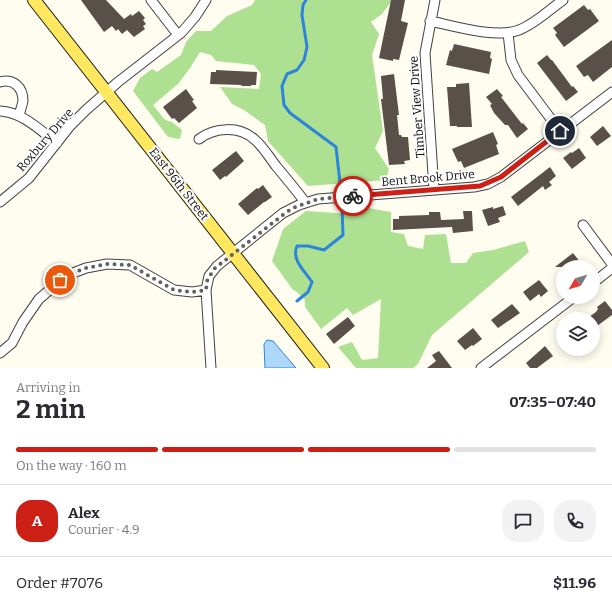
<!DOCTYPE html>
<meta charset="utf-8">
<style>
:root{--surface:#fff;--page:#f2f2f3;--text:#2b2b33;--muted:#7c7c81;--line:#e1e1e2;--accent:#cc2017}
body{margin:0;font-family:Bitter,serif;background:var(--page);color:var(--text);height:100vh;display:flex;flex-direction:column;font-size:15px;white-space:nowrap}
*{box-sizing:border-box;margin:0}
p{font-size:13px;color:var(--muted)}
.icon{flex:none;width:22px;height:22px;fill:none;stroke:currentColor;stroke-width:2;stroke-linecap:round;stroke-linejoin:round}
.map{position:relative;height:368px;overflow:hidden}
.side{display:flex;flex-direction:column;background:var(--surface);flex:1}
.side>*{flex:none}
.needle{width:26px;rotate:232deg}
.fabs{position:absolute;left:556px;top:260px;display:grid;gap:8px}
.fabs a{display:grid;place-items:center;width:44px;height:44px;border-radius:50%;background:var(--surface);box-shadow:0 2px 10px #0003;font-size:20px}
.pin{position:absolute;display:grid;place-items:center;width:34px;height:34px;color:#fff;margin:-17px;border:2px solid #fff;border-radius:50%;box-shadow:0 1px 4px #0007}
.courier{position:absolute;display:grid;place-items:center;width:40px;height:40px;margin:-20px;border:3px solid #cc2017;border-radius:50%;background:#fff;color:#222;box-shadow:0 1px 5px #0007}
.overview em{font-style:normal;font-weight:700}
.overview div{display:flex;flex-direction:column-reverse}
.overview{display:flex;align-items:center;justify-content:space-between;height:68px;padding:0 16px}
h1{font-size:26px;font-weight:700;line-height:30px}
.bar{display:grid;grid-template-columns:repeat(4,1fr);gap:6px 4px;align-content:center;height:48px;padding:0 16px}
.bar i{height:5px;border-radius:3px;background:var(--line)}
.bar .active{background:var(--accent)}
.bar p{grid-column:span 4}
.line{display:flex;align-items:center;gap:10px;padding:0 16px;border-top:1px solid var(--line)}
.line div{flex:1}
.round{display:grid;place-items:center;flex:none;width:42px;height:42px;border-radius:16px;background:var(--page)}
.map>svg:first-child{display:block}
.forest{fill:#aee092}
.water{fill:#aed7fc;stroke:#2d85db}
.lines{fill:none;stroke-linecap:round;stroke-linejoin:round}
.stream{stroke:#2d85db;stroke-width:3}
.building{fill:#585049}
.minor-casing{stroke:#414141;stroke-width:11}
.major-casing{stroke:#1f1f1f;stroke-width:14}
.minor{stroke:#fff;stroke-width:9}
.major{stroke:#ffe75f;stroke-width:12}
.done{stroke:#62625d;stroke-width:4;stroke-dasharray:0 7.2}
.route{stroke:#cc2017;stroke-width:5}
.labels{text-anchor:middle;stroke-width:4;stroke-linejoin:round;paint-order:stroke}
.street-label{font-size:12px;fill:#0e0e0e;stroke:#fff}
</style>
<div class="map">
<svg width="612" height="368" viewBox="0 0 612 368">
<rect width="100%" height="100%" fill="#fffdef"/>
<path class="forest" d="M255,0H391V2L382,14L371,22L379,34L372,55L383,131L375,148L389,169L386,180L308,186L268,141L265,125L244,110L232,104L220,87L259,89L261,74L254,65L216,61L211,55L200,52L190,68L178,84L153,105L165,120L172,122L182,130L180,139L168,137L133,91L140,78L152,69L157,72L181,55L186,42L196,31H211L227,16L252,5Z
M368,208L391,212V232L404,234L408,246L423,249L425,235L446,234L451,263H466L473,253L493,250L525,241L529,252L432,335L418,364L413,368H356L338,347L352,342L362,360L378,358L381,299L353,315L347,308L321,329L305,307V300L297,292L293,290L272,261L283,229L306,211L350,214Z"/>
<path class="water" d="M267,340L273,341L296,368H265L264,344Z"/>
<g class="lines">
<path class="stream" d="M306,0L303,5L302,15L307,47L304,60L297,70L287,74L282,86L284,105L290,113L336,147L340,183
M297,301L308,292L312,282C305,271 291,260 297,246H308L324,250L343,235L342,207"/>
</g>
<path class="building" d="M81,0H106L124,19L131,14L132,16L139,11L145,18L143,20L146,24L143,26L145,29L134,37L127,30L122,34L118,29L116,31L112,26L104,32Z
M391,0H405L401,21L408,23L399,60L393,59V61L379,58Z
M584,5L588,10L590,9L599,21L564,47L555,35L557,33L553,28Z
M612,40V67L593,82L588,75L584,77L576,66Z
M454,44L491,52L490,58L492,59L489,74L446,65L450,50L452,51Z
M547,55L551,60H552L572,87L573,86L578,92L566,101L537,63Z
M216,70L257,72L256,85H251V86H241L242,85L210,84L211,72H216Z
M394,74L399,115H397L399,135H401L402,137H408L410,160L404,161L405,164L389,165L381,99H383L381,76Z
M469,83L472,127H457V126H450L447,87H456V84Z
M186,89L194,100L192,101L197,108L179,123L174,118L172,119L163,107Z
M497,89L503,96L501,97L522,124L523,123L528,129L517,138L508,125H509H505L494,113L490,105L492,104L486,97Z
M603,126L611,136L597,146L590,137Z
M493,132L498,144L496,145L499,154L464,168L461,161L458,162L452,149Z
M579,148L586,158L572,169L563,158L571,152L572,153Z
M236,151L244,161L226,177L225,176L220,180L212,170Z
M550,167L556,176L549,182L552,185L545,190L543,186L518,206L511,197Z
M263,185L272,197L265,202H264L248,215L238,204L257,188L258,189Z
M503,206L506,215L498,218L500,222L488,226L482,210L493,207V209Z
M463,211H472L473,231L453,233L452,227L393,230V219H399V216L429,215V212H440L441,220L464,219Z
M573,253L584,267H555Z
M539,280L548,291L541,297L539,294L530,301L523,292Z
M605,301L612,310V315L597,326L593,322V319H591L589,317L596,312L598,309L597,307Z
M512,304L520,313L498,328L491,320Z
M348,317L355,326L334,344L326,334Z
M473,328L482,339L473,346L472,345L465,350L457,341Z
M545,346L553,356L537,368H530L526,363Z
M439,351L452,368H427L436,361L432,355Z"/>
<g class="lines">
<defs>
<path id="minor" d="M151,0L178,35
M430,21C454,26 497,39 519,30C535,24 549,10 563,0
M508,33L511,60L518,75L560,131
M0,82C13,78 23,87 23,101C22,106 20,111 19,116
M0,111C22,112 40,130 57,143
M199,139C215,127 239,126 254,139C263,146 269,157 276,166C286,178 296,190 305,202
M434,190L425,53L435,0
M0,202L29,178L70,126L86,110L118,82L181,33L195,17L206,0
M583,225L612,264
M593,283L612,268
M0,353L12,343L23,322L39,299L60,281L73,273L86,268L107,264L130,265L174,290L192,292L206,290
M211,368L206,290L209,276L217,266L283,213L299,205L318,199L474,187L488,184L501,177L612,92
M481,368L574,297"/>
<path id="major" d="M34,0L323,368"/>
</defs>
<use href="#minor" class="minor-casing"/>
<use href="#major" class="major-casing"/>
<use href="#minor" class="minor"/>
<use href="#major" class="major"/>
</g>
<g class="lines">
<path class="done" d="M60,280L73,273L86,268L107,264L130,265L174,290L192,292L206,290L207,281L214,269L284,214L293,208L318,199L353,196"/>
<path class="route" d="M353,196L480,186L501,177L560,131"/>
</g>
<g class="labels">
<g class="street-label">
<text transform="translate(417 107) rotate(-94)" y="4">Timber View Drive</text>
<text transform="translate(45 140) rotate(-49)" y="4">Roxbury Drive</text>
<text transform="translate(428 178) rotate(-5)" y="4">Bent Brook Drive</text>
<text transform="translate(179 184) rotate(52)" y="4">East 96th Street</text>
</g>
</g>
</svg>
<div class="fabs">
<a><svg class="needle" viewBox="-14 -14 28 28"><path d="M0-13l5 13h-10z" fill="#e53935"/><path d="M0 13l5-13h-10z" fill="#7c7c81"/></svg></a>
<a><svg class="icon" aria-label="layers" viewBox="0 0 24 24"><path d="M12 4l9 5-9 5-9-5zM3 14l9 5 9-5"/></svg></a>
</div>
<div class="pin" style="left:60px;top:280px;background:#ea580c"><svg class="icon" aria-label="bag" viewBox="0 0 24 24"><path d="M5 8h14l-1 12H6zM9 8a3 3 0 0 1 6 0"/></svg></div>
<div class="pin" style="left:560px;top:131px;background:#1f2937"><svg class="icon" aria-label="home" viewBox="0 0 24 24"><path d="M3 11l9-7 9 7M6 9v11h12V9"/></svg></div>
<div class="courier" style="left:353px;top:196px"><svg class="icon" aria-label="bike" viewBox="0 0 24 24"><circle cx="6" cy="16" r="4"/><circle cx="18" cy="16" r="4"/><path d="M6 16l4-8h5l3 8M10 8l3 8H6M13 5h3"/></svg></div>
</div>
<section class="side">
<div class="overview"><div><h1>2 min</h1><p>Arriving in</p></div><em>07:35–07:40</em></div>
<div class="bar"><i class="active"></i><i class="active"></i><i class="active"></i><i></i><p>On the way · 160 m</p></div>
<div class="line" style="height:72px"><b class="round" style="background:var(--accent);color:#fff">A</b><div><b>Alex</b><p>Courier · 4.9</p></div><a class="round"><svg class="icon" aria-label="chat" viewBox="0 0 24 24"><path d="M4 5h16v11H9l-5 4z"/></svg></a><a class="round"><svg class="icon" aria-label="phone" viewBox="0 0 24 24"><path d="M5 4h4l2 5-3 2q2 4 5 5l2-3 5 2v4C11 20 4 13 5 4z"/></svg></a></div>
<div class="line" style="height:52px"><div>Order #7076</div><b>$11.96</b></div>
</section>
